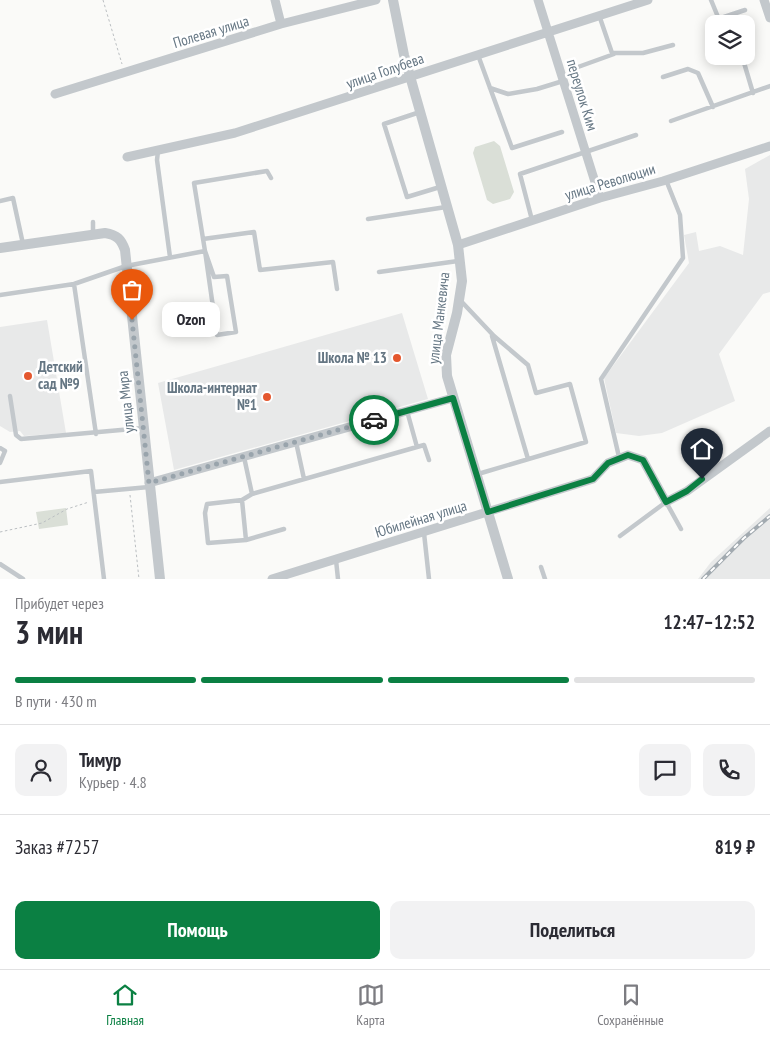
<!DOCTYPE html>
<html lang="ru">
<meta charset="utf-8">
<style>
:root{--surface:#fff;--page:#f2f2f3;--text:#2b2b33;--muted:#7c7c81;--line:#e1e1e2;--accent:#0b8043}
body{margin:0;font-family:"PT Sans Narrow",sans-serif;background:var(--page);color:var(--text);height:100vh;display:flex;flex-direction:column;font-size:19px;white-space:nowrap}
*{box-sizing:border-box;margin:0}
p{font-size:16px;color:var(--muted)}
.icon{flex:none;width:28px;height:28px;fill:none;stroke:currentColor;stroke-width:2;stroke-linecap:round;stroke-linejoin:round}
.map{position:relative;height:579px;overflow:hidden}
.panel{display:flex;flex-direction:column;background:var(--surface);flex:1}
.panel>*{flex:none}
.fabs{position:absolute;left:705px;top:15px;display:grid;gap:10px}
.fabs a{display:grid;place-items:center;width:50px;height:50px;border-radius:10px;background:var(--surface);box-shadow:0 2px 12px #0003;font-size:25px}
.pin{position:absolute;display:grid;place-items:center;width:42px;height:42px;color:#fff;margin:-51px -21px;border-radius:50% 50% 50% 0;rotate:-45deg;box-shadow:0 0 5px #0007}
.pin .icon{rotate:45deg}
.courier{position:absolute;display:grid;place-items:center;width:50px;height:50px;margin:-25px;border:4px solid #0b8043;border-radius:50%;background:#fff;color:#222;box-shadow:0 1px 6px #0007}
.bubble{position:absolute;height:35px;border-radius:10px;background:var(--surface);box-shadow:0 2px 12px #0003;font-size:16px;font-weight:700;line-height:35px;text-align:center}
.head em{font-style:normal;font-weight:700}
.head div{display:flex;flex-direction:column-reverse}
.head{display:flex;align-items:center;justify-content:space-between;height:85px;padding:0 15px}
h1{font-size:32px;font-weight:700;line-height:38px}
.bar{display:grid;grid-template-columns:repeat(4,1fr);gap:8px 5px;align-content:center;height:60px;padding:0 15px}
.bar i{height:6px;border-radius:4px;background:var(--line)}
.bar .current{background:var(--accent)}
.bar p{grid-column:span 4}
.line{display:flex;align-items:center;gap:12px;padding:0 15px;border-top:1px solid var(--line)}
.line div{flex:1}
.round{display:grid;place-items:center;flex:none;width:52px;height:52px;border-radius:10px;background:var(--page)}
.button{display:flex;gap:10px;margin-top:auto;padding:10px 15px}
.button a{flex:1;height:58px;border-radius:10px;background:var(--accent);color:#fff;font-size:20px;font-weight:700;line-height:58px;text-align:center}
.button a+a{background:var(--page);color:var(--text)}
.tab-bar{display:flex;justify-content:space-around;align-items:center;height:70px;border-top:1px solid var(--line);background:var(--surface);font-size:14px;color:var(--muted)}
.tab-bar a{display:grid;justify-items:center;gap:2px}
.tab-bar .current{color:var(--accent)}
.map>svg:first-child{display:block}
.built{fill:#e8e9e9}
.green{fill:#dadfd7}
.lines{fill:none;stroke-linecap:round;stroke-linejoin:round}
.path{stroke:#bbbfc2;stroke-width:1;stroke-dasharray:2.5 2.5;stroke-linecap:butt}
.service{stroke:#c3c8cc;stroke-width:4.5}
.minor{stroke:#c3c8cc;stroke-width:9}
.tertiary{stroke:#c3c8cc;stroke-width:10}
.rail-casing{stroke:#a2aab0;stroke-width:4}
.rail{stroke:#fff;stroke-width:2;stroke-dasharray:5.5;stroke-linecap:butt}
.done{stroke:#99a4ac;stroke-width:5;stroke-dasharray:0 9}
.route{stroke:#0b8043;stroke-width:6}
.poi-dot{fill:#e4572e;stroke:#fff;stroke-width:2}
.labels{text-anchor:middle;stroke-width:5;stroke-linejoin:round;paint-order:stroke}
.street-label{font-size:15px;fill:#657683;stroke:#fff}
.poi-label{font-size:15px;font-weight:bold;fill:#657683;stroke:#fff;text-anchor:end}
</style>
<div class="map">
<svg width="770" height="579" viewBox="0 0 770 579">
<rect width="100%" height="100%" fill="#fafaf8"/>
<path class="built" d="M770,155V292L763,294L719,354L735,401L662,433L639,436L616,433L604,378L689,263L684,235L696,232L699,251L720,246L743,255L749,199L745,169Z
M402,313L428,399L174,470L158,383Z
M47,320L66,433L24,436L20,431L10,432L0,426V327Z
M770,508V579H698L711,562Z"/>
<path class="green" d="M494,141L500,146L514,192L510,199L493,204L487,200L473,153L475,147Z
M66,508L68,525L39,529L36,512Z"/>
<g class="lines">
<path class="path" d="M103,0L122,64
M130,495L139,579
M0,532L42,523L67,509L89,502"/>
<path class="service" d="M711,0L718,17L721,18L745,10
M599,15L612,53H643L673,45
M478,55L512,148L562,132
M742,56L753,93
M578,67L614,54
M663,77L688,69L698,73L713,107
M490,88L508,94L537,89L563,81
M420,112L384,124L407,197L440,187
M671,121L770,86
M158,151L157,160L170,257
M0,201L13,198L23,244
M368,219L446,207
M532,220L520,174L636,135
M93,222V234
M203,239L254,232L260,270L333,262L337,289
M379,272L458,261
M74,284L96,434
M0,295L74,284L126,266L205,251L217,335L236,332L227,276L214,277L205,251L194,183L267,171L271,178
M460,300L494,336L528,365L536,393L570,384L586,442L478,474
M492,336L528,459
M10,396L16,435L21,439L143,428
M407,411L417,447L424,445L429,460
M296,442L304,479
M0,448L5,451L0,463
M244,457L252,494
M619,457L601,379L683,258L680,215L666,180
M0,482L91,471L104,579
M94,492L149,487
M242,500L246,540L208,543L205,513L207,504L242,500L252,494L417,447
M424,533L429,579
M620,536L666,502L681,529
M246,540L284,529
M336,560L338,579
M0,564L23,579
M541,567L545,579"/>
<path class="minor" d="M275,0L281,24
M538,0L600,198
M764,0L770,18
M55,94L281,24L376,0
M127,157L235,133L648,0
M458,245L600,198L663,181L770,146
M149,483L453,398
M272,579L593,479L608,463L628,455L643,460L666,502L687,491L770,431"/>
<path class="tertiary" d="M393,0L404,55L458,245L462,281L457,313L446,355L447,376L508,579
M0,248L105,233C117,235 121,239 125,250L160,579"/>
<defs>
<path id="rail" d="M703,579L744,538L770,516"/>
</defs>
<use href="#rail" class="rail-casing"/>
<use href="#rail" class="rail"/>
</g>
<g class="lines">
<path class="done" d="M132,320L149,483L374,420"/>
<path class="route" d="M374,420L453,398L488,512L593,479L608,463L628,455L643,460L666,502L687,491L702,479"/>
</g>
<g class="poi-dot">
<circle cx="397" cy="358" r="5"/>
<circle cx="28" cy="376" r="5"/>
<circle cx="267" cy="397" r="5"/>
</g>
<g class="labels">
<g class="street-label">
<text transform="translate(211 32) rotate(-17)" y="5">Полевая улица</text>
<text transform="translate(385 71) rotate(-19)" y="5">улица Голубева</text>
<text transform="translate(582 95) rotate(73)" y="5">переулок Ким</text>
<text transform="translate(610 182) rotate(-17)" y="5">улица Революции</text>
<text transform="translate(439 318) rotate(-83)" y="5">улица Манкевича</text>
<text transform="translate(126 402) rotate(-96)" y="5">улица Мира</text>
<text transform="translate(421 519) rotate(-17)" y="5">Юбилейная улица</text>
</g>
<g class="poi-label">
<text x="387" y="363">Школа № 13</text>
<text x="38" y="372" text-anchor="start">Детский<tspan x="38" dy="17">сад №9</tspan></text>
<text x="257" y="393">Школа-интернат<tspan x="257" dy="17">№1</tspan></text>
</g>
</g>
</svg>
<div class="fabs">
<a><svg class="icon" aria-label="layers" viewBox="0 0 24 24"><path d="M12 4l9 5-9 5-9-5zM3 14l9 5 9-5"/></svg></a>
</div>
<div class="pin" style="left:132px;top:320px;background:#ea580c"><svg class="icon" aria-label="bag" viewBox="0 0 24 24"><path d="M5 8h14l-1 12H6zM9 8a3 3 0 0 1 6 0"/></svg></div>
<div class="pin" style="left:702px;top:479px;background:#1f2937"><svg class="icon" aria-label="home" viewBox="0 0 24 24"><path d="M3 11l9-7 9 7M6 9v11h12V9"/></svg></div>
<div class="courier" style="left:374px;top:420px"><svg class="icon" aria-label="car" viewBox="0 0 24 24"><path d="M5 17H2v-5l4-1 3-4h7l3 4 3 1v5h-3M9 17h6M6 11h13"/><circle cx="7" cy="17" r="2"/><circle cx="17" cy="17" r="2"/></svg></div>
<div class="bubble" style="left:162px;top:302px;width:58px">Ozon</div>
</div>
<section class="panel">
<div class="head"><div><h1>3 мин</h1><p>Прибудет через</p></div><em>12:47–12:52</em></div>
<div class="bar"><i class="current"></i><i class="current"></i><i class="current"></i><i></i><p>В пути · 430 m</p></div>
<div class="line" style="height:90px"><a class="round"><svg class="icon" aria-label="person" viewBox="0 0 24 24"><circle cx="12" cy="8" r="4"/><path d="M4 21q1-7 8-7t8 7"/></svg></a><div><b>Тимур</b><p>Курьер · 4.8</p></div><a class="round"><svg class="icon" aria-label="chat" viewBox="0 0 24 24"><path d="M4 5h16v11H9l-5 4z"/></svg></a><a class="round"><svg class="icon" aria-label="phone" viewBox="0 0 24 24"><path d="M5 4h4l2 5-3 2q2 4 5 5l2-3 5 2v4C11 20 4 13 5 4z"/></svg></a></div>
<div class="line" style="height:65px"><div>Заказ #7257</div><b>819 ₽</b></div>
<div class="button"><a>Помощь</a><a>Поделиться</a></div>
</section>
<nav class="tab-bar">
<a class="current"><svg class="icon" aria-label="home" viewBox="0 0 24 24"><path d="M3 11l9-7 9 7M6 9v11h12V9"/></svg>Главная</a>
<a><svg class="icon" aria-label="map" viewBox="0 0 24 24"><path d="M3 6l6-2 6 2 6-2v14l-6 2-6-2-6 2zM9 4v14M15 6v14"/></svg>Карта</a>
<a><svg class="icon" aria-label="saved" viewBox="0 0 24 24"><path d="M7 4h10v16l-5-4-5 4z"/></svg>Сохранённые</a>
</nav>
